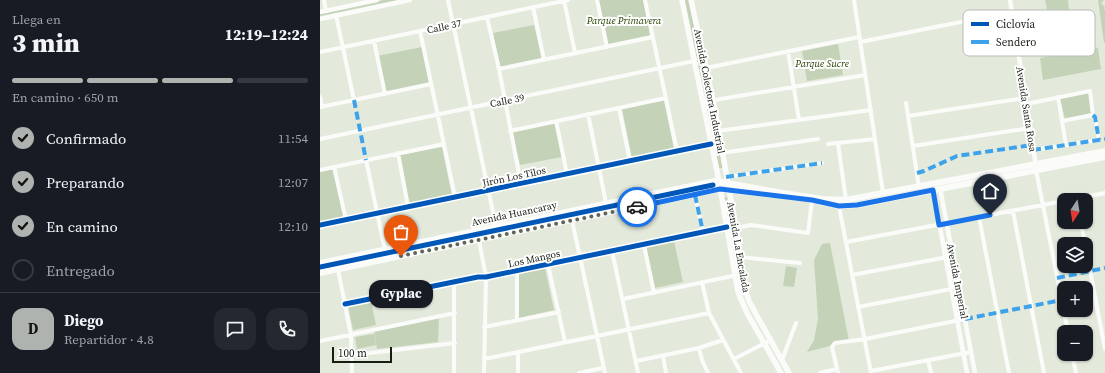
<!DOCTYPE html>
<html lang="es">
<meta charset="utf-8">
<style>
:root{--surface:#171b24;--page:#242831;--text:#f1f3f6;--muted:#9ea1a6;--line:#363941;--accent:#afb3b0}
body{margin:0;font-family:"Source Serif 4",serif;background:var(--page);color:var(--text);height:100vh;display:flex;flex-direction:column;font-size:15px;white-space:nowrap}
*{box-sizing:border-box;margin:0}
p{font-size:13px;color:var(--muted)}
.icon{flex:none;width:22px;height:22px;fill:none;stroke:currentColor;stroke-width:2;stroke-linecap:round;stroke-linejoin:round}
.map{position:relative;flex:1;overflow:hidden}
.side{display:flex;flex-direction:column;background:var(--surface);width:320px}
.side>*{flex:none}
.needle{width:26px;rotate:192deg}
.fabs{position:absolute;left:737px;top:193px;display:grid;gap:8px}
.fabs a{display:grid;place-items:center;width:36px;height:36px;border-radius:8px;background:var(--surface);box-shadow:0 1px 3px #0004;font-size:20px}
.scale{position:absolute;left:12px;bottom:10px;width:60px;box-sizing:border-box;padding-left:4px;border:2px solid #181d14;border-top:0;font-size:11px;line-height:14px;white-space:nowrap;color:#181d14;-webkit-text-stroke:3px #fff;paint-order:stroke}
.pin{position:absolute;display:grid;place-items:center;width:34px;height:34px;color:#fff;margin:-41px -17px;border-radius:50% 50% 50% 0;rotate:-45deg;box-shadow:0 0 4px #0007}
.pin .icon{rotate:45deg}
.courier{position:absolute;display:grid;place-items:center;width:40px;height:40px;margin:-20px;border:3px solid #1a73e8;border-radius:50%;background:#fff;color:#222;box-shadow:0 1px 5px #0007}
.bubble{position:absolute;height:28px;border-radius:12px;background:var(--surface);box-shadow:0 1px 3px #0004;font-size:13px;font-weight:800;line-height:28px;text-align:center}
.summary em{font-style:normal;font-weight:800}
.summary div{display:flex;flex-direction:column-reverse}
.summary{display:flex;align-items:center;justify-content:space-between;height:68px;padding:0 12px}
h1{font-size:26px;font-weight:800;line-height:30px}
.bar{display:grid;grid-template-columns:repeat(4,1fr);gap:6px 4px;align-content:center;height:48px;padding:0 12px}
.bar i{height:5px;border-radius:3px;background:var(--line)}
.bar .active{background:var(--accent)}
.bar p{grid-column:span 4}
.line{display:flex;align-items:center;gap:10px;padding:0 12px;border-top:1px solid var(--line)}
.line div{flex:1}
.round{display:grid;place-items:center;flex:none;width:42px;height:42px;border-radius:12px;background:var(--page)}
ol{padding:0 12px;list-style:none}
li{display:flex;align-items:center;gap:12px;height:44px}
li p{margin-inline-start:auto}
li .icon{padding:4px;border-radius:50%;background:var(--accent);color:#111;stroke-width:4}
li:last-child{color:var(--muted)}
li i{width:22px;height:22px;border:2px solid var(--line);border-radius:50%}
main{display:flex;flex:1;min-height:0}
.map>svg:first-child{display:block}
.green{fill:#c4d3b7}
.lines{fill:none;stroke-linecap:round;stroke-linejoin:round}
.minor{stroke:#fbfcfa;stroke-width:4}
.tertiary{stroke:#fbfcfa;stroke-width:4.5}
.secondary{stroke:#fbfcfa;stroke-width:5.5}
.primary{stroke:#fbfcfa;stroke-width:6}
.quiet{stroke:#3da2ea;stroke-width:4;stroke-dasharray:8 4;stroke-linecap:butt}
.cycleway-casing{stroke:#fff;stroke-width:8}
.cycleway{stroke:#0057b8;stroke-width:5}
.done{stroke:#5f655a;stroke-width:4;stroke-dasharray:0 7.2}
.route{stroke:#1a73e8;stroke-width:5}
.labels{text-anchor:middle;stroke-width:4;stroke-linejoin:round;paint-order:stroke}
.park-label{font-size:10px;font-style:italic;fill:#264200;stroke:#fff}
.street-label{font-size:10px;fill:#181d14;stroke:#fff}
.key{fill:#fff;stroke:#babbb8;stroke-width:1}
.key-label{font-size:11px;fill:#181d14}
</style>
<main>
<section class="side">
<div class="summary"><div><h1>3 min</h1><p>Llega en</p></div><em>12:19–12:24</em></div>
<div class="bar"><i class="active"></i><i class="active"></i><i class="active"></i><i></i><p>En camino · 650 m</p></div>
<ol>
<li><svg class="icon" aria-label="check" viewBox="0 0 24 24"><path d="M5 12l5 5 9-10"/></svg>Confirmado<p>11:54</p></li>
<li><svg class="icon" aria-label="check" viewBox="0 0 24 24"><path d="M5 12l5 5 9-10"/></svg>Preparando<p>12:07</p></li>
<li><svg class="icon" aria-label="check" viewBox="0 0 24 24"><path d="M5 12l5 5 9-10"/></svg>En camino<p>12:10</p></li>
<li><i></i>Entregado</li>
</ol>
<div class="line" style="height:72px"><b class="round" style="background:var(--accent);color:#111">D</b><div><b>Diego</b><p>Repartidor · 4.8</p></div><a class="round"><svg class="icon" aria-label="chat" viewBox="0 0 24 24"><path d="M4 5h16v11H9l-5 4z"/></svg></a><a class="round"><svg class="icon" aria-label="phone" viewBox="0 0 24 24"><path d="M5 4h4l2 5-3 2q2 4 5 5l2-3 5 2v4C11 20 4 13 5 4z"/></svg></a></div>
</section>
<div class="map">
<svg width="785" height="373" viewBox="0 0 785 373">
<rect width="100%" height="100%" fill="#e3eadc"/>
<path class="green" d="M64,0H77L0,16V13Z
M279,0H323L330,35L288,44Z
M364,0H369L388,94H384Z
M725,0H748L749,11L728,15Z
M778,0H784L781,3L785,7L784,8L785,10V43H784Z
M214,25L222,58L180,67L173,33Z
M518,44L523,75L487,81L482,51Z
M102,47L110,83L65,92L57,56Z
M778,48L781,69L723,80L720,58Z
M767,92L769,94L771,113L745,119L740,98Z
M344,100L354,150L312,158L302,109Z
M390,103L391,104L403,168H399L386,105Z
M235,123L242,157L200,165L192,132Z
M122,147L132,196L90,205L80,155Z
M13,169L24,219L0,223V172Z
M404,197H407L418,262L415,263Z
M354,241L363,282L335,288L326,247Z
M510,243L529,341L487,352L494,340L498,319L494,260L502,244Z
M629,258L631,259L642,316L641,318L638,317L628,259Z
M466,266L477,268L474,287L463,286Z
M225,268L234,310L199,318V274Z
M51,301L56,325L33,330L28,306Z
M119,318L118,342L57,349L54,331Z
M54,334L56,345L37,349L35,337Z"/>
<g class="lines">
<path class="minor" d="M4,0L6,11
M128,0L178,236
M244,0L255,53
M277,0L287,47
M325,0L357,151
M534,0L563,193
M213,7L224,60
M16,15L34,100
M167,17L179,69L201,184
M100,31L135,197
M54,41L65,94
M540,42L691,12
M468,51L479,120
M0,52L248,0
M386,68L539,37
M179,69L333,37
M0,97L2,107
M738,97L746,145
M383,102L545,75
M586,103L599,187
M706,104L770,91L773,115L775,117L779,140L713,150
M0,107L111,84
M299,108L310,161
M268,114L286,203
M588,116L705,98
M236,121L247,174
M742,121L773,115
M190,131L346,98
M398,131L551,110
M0,139L374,61
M508,144L555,139
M518,144L526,200
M593,146L710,128
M78,153L88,207
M402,153L498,139
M46,160L65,250
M14,167L26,220
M0,170L124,144
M716,170L748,332
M406,177L502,163
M375,195L383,232
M750,200L785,193
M519,206L551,373
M250,211L285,373
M693,211L724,373
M659,217L689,373
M761,222L765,244
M0,225L391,144
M416,228L431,225L488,233L492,200
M157,230L166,277L164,373
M526,242L744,201
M324,245L334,293
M766,249L785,349
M292,251L318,373
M420,257L480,263
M228,265L245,342
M18,269L31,336L32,373
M532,275L633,256
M382,282L389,313L421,373
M303,299L422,274
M25,304L158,277H166L407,227
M538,307L631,289
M197,320V271
M164,327L239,312
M0,341L135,313
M379,348L382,360L388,373
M752,354L756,373
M33,355L135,343
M343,356L346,373
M164,359L389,313
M414,359L451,340
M462,360L476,323
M608,360L611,373
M316,361L379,348L403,340
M551,371L651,352
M134,373V282
M198,373V352
M259,373L283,368
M500,373L517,369
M518,373L512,347L515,343L545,339L645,319"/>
<path class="tertiary" d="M690,0L716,166
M0,12L57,0
M0,19L90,0
M620,188L655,373
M613,190L647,373"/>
<path class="secondary" d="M362,0L399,181L418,292L427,313L461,373
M371,0L393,100L416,228L423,282L429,301L437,316L469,373"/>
<path class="primary" d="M500,202L519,206L537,205L785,157
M0,263L395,181L463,193L503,199L526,200L785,151
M0,273L400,189L453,195"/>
<path class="quiet" d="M34,100L46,160
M773,115L775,117L779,140
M713,150L785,139
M597,173L604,171L637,156L712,145
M406,177L502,163
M375,195L383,232
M737,278L785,268
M645,319L742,300"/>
<defs>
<path id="cycleway" d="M0,225L391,144
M0,267L393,185
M25,304L158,277H166L407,227"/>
</defs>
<use href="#cycleway" class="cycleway-casing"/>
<use href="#cycleway" class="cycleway"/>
</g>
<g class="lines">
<path class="done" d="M81,256L317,207"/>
<path class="route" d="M317,207L400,189L492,200L519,206L537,205L613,190L619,225L670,215"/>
</g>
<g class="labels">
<g class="park-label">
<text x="304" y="24">Parque Primavera</text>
<text x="502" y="67">Parque Sucre</text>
</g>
<g class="street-label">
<text transform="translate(124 26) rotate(-12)" y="4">Calle 37</text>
<text transform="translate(390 91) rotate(79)" y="4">Avenida Colectora Industrial</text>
<text transform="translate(187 100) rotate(-11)" y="4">Calle 39</text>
<text transform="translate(707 109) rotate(81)" y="4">Avenida Santa Rosa</text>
<text transform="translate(194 176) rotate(-12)" y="4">Jirón Los Tilos</text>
<text transform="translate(194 213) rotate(-12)" y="4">Avenida Huancaray</text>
<text transform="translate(419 247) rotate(80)" y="4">Avenida La Encalada</text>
<text transform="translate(214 258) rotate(-12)" y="4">Los Mangos</text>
<text transform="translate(638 281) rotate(79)" y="4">Avenida Imperial</text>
</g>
</g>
<rect x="643" y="10" width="132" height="46" rx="6" class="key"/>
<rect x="651" y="22" width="18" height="4" fill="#0057b8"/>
<rect x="651" y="40" width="18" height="4" fill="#3da2ea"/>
<g class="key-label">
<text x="676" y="28">Ciclovía</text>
<text x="676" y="46">Sendero</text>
</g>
</svg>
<div class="fabs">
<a><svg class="needle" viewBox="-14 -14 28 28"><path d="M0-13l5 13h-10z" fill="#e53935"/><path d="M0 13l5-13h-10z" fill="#9ea1a6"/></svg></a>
<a><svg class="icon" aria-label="layers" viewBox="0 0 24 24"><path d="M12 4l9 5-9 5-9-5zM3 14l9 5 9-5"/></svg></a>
<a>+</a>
<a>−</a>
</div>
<div class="scale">100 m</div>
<div class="pin" style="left:81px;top:256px;background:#ea580c"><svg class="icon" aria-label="bag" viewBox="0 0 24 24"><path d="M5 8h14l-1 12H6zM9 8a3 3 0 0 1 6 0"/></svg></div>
<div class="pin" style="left:670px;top:215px;background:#1f2937"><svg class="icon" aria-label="home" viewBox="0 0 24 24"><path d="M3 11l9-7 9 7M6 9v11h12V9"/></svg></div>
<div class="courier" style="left:317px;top:207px"><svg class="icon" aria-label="car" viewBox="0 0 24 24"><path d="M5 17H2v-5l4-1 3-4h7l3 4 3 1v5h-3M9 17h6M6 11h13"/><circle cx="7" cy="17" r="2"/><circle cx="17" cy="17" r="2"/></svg></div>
<div class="bubble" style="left:49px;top:280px;width:64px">Gyplac</div>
</div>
</main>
